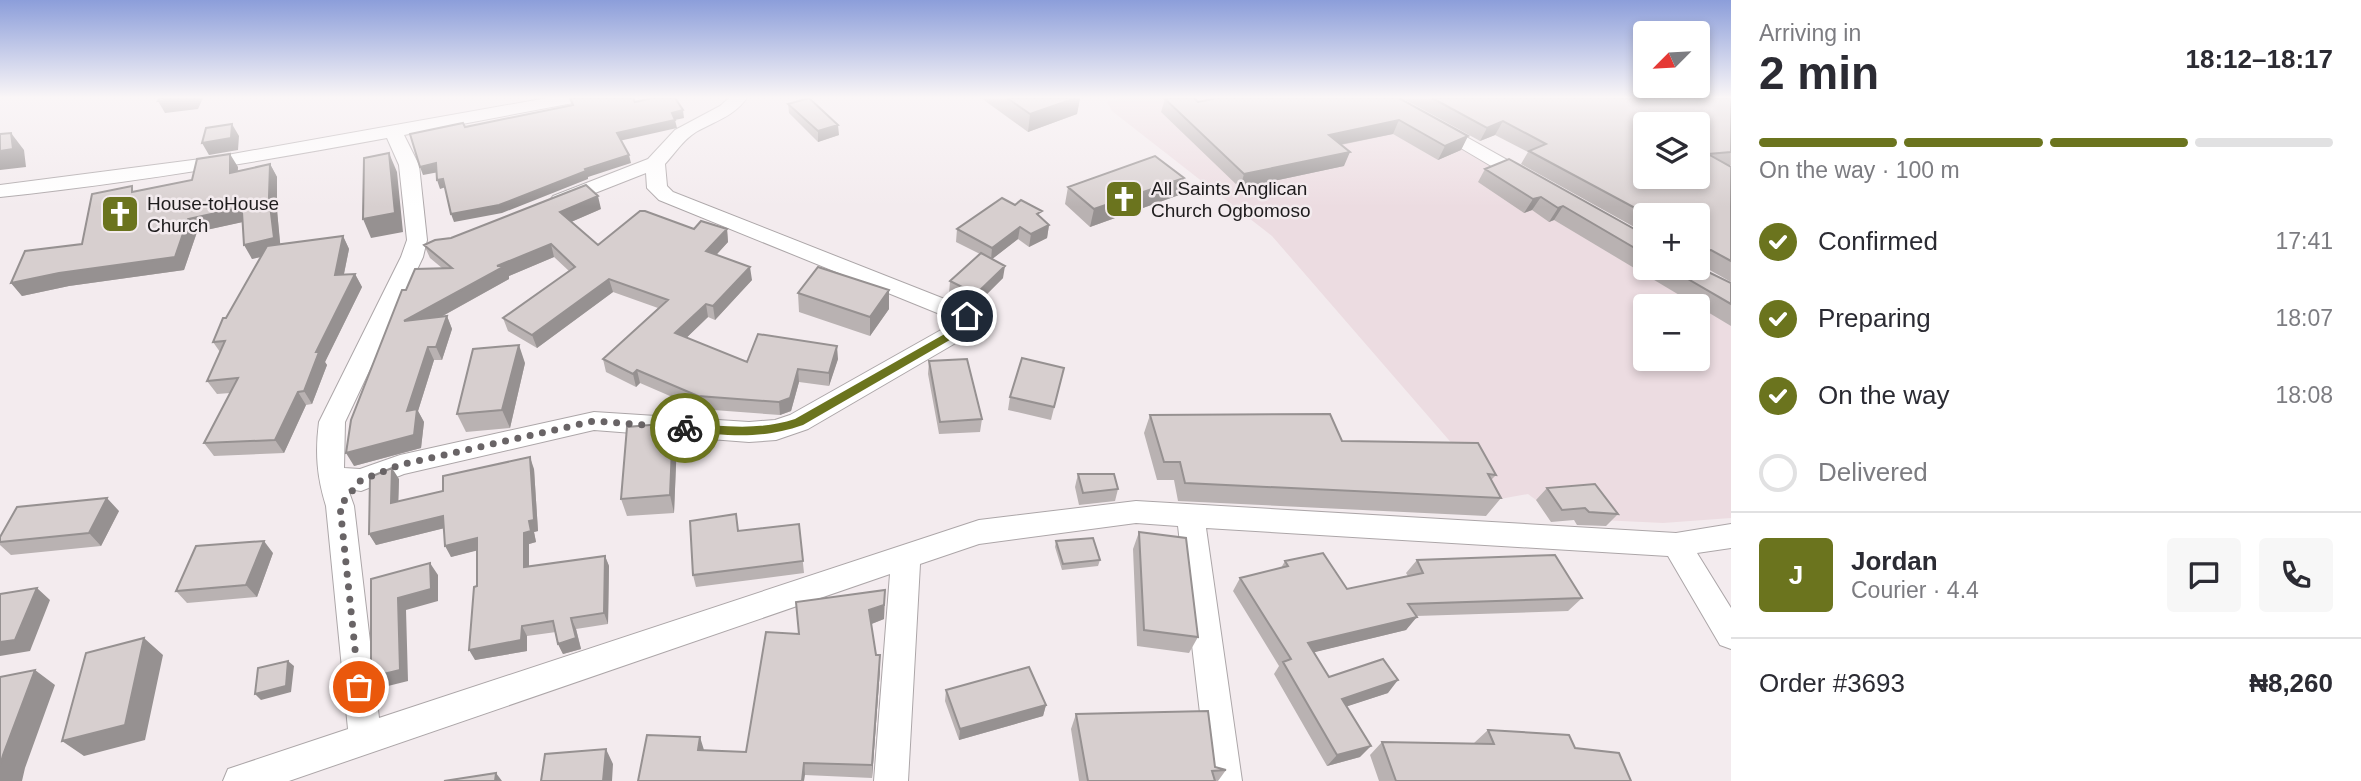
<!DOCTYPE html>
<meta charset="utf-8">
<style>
:root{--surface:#fff;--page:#f7f7f7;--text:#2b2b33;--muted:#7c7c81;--line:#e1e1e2;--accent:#6b741e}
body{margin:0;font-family:Helvetica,sans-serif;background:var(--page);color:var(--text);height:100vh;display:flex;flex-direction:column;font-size:26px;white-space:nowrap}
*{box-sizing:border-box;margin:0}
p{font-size:23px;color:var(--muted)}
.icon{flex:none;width:38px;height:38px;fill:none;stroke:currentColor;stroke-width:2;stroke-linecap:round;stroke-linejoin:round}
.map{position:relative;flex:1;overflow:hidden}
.panel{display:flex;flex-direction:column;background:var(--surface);width:630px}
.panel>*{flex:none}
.needle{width:46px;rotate:246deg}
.buttons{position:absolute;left:1633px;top:21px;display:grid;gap:14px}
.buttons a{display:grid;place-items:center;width:77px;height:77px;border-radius:7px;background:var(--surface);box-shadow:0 4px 10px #0003;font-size:35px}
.pin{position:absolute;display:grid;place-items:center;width:60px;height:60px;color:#fff;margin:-30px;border:4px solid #fff;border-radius:50%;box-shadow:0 2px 7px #0007}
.courier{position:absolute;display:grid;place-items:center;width:70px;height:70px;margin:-35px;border:5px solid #6b741e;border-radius:50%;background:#fff;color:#222;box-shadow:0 2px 9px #0007}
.headline em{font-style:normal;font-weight:800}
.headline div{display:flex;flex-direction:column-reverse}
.headline{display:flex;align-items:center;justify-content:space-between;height:119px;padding:0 28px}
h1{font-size:46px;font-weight:800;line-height:52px}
.bar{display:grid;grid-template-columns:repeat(4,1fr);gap:10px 7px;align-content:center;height:84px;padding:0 28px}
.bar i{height:9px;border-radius:5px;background:var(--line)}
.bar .current{background:var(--accent)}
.bar p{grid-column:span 4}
.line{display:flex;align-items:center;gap:18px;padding:0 28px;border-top:2px solid var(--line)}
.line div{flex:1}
.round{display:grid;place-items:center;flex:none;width:74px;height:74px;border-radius:7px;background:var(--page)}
ol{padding:0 28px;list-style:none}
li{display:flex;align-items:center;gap:21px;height:77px}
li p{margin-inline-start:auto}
li .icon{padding:7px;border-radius:50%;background:var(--accent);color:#fff;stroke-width:4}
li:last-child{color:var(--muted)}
li i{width:38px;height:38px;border:4px solid var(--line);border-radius:50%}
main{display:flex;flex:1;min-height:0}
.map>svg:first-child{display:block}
.built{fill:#ecdce1;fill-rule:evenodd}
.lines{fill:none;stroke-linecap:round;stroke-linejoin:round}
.minor-casing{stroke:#aca6a8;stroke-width:2}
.minor{fill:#fff;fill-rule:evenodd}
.wall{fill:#b9b2b2}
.shaded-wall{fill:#969191}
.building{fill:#d7cfcf;stroke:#969191;stroke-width:2;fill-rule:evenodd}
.route{fill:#6b741e}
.done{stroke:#696466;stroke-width:7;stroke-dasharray:0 12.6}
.labels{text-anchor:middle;stroke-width:5;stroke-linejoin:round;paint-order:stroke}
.poi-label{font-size:19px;fill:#1e1c1d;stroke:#f3ebee;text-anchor:start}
</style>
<main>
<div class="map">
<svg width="1731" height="781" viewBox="0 0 1731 781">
<rect width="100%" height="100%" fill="#f3ebee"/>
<path class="built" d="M1122,98H1379L1530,188L1645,268L1731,305V518L1663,523L1560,518L1528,494L1500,499L1272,236L1112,111L1107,102ZM1645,306H1698V359H1645Z"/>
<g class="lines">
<defs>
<path id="minor" d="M547,98H582L573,103L404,135L419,165L427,240L423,257L345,422L344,468L360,469L400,455L594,412L749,422L775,420L790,415L957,321L659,200L647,188L646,173L567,204H553L550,200L553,196L648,159L675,130L720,106L729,98H747C733,117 715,121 696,132C683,140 675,153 665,164L667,186L673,192L975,311L981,324L978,330L808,429L776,440L749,442L594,430L404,474L361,491L348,489L354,506L379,718L979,520L1136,501L1676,533L1731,524V548L1697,553L1731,608V649L1720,645L1668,556L1206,528L1242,781H1208L1178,526L1136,523L979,544L920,564L908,781H874L890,574L289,781H223L228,769L348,729L326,506C317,477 315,453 319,422L401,257L407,240L399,165L387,138C258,162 130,183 0,197V185L216,157Z
M1376,98H1397L1534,175L1537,179L1527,185L1520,183Z"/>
</defs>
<use href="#minor" class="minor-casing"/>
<use href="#minor" class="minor"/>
</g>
<path class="wall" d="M981,98H1080L1077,114L1028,132Z
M1399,98L1468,136L1461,150L1438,160L1393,134L1341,145L1344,166L1240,188L1161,112L1165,99L1198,102Z
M1402,98H1731V165H1728L1731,167V282L1699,264H1698V215H1645V233L1521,164L1528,152L1495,135L1480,141Z
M788,104L839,135L818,142L789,113Z
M270,164L277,177V210L280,244L343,236L349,249L344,274H355L362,287L325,362L327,365L312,404L306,405L284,453L214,456L204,443L230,393L217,394L207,381L220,352L213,342L261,257L252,259L242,222L197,232L184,270L69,286L22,296L11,283L82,244L136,191L192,180L238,167L237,171Z
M1485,169L1645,235V268H1698L1731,283V326L1554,220L1549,222L1532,210L1524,213L1478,182Z
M1068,187L1179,195L1090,227L1065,204Z
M601,209L571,222L598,245L694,229H727L728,242L716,255L752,280L715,320L708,317L686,338L747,362L838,359L829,386L799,382L791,411L780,415L700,409L640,383L636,387L606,372L603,359L658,308L613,292L537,348L508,331L503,318L569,271L554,257L509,276V279L441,317L447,316L452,329L442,360H434L418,411L424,422L421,448L354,466L406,290L442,268L430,258L424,245L451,238Z
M1041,217L1049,225L1047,238L1029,247L1018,239L992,259L1003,278L974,307L949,294L950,281L980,254L956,242L957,229Z
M889,290V309L870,336L799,312L798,293Z
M929,361L982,419L980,432L939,434L928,374Z
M525,363L510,428L466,432L457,414Z
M1064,368L1051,420L1008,410L1010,397Z
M1150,415L1342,441L1496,475L1491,480L1501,498L1486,516L1178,501L1174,480H1157L1144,433Z
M677,441L674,513L627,516L621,499Z
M534,469L538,531L534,532L536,542L529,544V567L605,556L609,566L608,624L576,629L581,649L563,654L558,644L556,632L527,636V651L475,660L477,550L451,557L444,528L376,545L369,534L399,479L398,502Z
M1078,474L1118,489L1115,501L1079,505L1075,487Z
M1547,488L1618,514L1606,526L1577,525L1574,520L1551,522L1536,500Z
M119,511L101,546L11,555L0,545V537Z
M799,524L804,573L696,587L693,575L739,531Z
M1139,532L1198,637L1189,653L1137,646L1133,549Z
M1056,541L1100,560L1098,566L1062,570L1055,547Z
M273,553L257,597L187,603L176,591Z
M1417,560L1582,598L1568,611L1416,616L1406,630L1314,652L1329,677L1388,693L1347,706L1360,757L1327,766L1274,674L1279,666L1233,591L1240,578L1281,568L1285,561L1347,589L1408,576L1406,573Z
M885,590L884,619L871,624L876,655L880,669L872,778L805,775L638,781L704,750V751L746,752L799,634Z
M946,690L1046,705L1043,716L959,740L945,701Z
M1076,714L1215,767L1226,770L1218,781H1079L1071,729Z
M1488,730L1575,748L1631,781H1379L1370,755L1382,742L1474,743Z"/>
<path class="shaded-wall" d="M183,98H203L198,109L165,113L158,101Z
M1076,98H1080L1077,114L1028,132L1030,114Z
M683,110L684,118L675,120L677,128L619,141L617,133L672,113Z
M1399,120L1393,134L1323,148L1329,135Z
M1503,121L1495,135L1480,141L1487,128Z
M232,124L239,136L238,150L209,155L202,143Z
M838,125L839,135L818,142V131Z
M11,133L24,150L26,167L0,170V151Z
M1468,136L1461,150L1438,160L1445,146Z
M1350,152L1344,166L1240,188L1244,174Z
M389,153L397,172L403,232L371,238L363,219Z
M230,154L238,167L237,186L230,173Z
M629,155L631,163L588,177V179L502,213L454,222L451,214Z
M436,163L439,172L423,175L420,167Z
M270,164L277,177V210L281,252L252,259L244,245L269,197Z
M1184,178L1179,195L1090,227L1094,209Z
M443,179L446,187L440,189L437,180Z
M598,196L601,209L564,225L560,212Z
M1541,197L1532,210L1524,213L1533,199Z
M1563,206L1554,220L1549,222L1558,208Z
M238,208L242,212L243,222L197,232L184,270L69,286L22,296L11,283L188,219Z
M1049,225L1047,238L1029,247L1031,234Z
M1020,227L1018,239L991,260L992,248Z
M727,229L728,242L708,264L706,251Z
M343,236L349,249L341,288L335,275Z
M551,244L554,257L509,276V279L410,334L404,321L497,266Z
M1005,266L1003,278L974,307L976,294Z
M750,267L752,280L715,320L713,306Z
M355,274L362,287L325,362L327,365L312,404L304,391L316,352Z
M609,279L613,292L537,348L532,335Z
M889,290V309L870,336V317Z
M706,304L708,317L678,346L675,333Z
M447,316L452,329L442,360L436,347Z
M519,345L525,363L510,428L502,410Z
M837,346L838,359L829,386V373Z
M428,347L434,360L418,411L424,422L421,448L354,466L346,453L407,411Z
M798,369L799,382L791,411L780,415L779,402Z
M637,370L640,383L636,387L633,374Z
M298,392L306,405L284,453L275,440Z
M673,423L677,441L674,513L670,495Z
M530,457L534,469L538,531L534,532L536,542L529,544V578L524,567V533L529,521Z
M392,468L399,479L398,514L391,503Z
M107,498L119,511L101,546L89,533Z
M443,516L449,527L376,545L369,534Z
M477,538L483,549L451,557L445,546Z
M264,541L273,553L257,597L246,585Z
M605,556L609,566L608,624L604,613Z
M430,563L438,575V601L406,610L408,681L380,688L371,677L398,598Z
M37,588L50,600L30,651L0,656V642Z
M885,590L884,619L869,625V610Z
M1417,617L1406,630L1299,656L1308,643Z
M571,618L576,629L581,649L563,654L558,644Z
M522,626L527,636V651L475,660L469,650Z
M144,638L163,655L145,740L84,756L62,741Z
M880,655V669L872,778V765Z
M288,661L294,666L291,692L261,700L255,694Z
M35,670L55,685L25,768L22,781H0V766L3,755Z
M1398,680L1388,693L1333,711L1342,699Z
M1046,705L1043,716L959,740L960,729Z
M700,737L704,750L702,763L698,750Z
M1371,746L1360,757L1327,766L1337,755Z
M606,749L613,764L612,781H603Z
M804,763L805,775L804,781H802Z
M496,773L502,781H495Z"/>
<path class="building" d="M160,98H183L158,101Z
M570,98H633L635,102L652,98H675L683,110L672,113L675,120L617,133L629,155L585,169L586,171L499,205L451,214L443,179L437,180L436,163L420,167L410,134L463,123L465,127L573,105Z
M809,98L838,125L818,131L788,104Z
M1007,98H1076L1030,114Z
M1171,98H1194L1198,102L1217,98H1399L1468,136L1445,146L1399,120L1329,135L1350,152L1244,174L1165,99Z
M1432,98H1731V152L1708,154L1731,167V261L1711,250L1698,251V215H1648L1529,151L1546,144L1503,121L1487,128ZM1645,124H1698V177H1645Z
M232,124L231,138L202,143L206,128Z
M11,133L13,149L0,151V134Z
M389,153L395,213L363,219L364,158Z
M230,154V173L270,164L269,197L274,238L244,245L242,212H237L238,208L188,219L175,257L59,273L11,283L25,251L82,244L92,194L132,186V192L192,180L197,159Z
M1155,156L1184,178L1094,209L1068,187Z
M1509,159L1645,235V254L1563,206L1558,208L1541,197L1533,199L1485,169Z
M586,185L598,196L560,212L598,245L640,211H645L694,229L701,221L727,229L706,251L750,267L713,306L706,304L675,333L747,362L758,334L837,346L829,373L798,369L790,398L779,402L698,396L637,370L633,374L603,359L668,300L609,279L532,335L503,318L575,267L551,244L497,266H505L404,321L447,316L436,347H428L407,411L417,409L414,435L346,453L351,420L402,290H406L415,269L452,268L424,245L435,240L451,238Z
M1002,198L1015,205L1021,200L1042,211L1037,214L1049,225L1031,234L1020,227L992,248L957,229Z
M343,236L335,275L355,274L316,352H319L304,391L298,392L275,440L204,443L238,378L207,381L225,341L213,342L223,318H226L267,246Z
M981,253L1005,266L976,294L950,281Z
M818,267L889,290L870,317L798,293Z
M1698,267L1731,283V304L1669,268Z
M519,345L502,410L457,414L473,349Z
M1022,358L1064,368L1054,407L1010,397Z
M967,359L982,419L940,422L929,361Z
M1330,414L1342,441L1478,443L1496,475L1488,474L1501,498L1185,483L1180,462H1164L1150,415Z
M673,423L670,495L621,499L627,427Z
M530,457L534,520L529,521L531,531L524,533V567L605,556L604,613L571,618L576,638L558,644L553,621L522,626L521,640L469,650L474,587L477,586V538L445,546L443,516L369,534L370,477L392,468L391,503L443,491V476Z
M1078,474H1114L1118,489L1083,493Z
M1595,484L1618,514L1589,512L1585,508L1562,510L1547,488Z
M107,498L89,533L0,542V537L17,507Z
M736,514L738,531L799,524L803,561L693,575L690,521Z
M1139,532L1186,538L1198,637L1144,630Z
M1093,538L1100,560L1063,564L1056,541Z
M264,541L246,585L176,591L196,546Z
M1323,553L1347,589L1423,573L1417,560L1555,555L1582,598L1408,604L1417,617L1308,643L1329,677L1383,659L1398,680L1342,699L1371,746L1337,755L1283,662L1291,659L1240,578L1288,566L1285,561Z
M430,563L431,589L398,598L400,670L371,677V579Z
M37,588L15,640L0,642V594Z
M885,590L884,605L869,610L876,655H880L872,765L804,763L802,781H638L647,735L700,737L698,750L746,752L766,632L799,634L796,602Z
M144,638L125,725L62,741L86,653Z
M288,661L286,686L255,694L258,668Z
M1029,667L1046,705L960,729L946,690Z
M35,670L3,755L0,766V677Z
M1208,711L1215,767L1226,770L1212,771L1215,781H1088L1076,714Z
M1488,730L1569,735L1575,748L1619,753L1631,781H1396L1382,742L1494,744Z
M606,749L603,781H541L545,754Z
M496,773L495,781H444Z"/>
<linearGradient id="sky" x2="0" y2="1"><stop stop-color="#8c9eda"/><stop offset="0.47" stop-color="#faf6f7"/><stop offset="1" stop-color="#faf6f7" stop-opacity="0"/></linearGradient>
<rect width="1731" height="207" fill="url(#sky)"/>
<path class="route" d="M964,314H971L974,326L803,425C760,440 729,435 685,432L679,428L685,423C722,426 759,431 795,419L964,323Z"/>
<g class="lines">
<path class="done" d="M359,687L340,506L361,480L400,465L594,421L685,428"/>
</g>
<defs>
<symbol id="church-square" viewBox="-11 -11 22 22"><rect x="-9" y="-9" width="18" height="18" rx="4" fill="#6b741e" stroke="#f3ebee"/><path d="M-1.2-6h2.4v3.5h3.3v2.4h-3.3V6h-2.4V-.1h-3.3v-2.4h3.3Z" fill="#fff"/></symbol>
</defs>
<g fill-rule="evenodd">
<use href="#church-square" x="1102" y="177" width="44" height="44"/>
<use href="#church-square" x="98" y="192" width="44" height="44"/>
</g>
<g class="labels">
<g class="poi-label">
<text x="1151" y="195">All Saints Anglican<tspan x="1151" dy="22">Church Ogbomoso</tspan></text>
<text x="147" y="210">House-toHouse<tspan x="147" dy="22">Church</tspan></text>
</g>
</g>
</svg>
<div class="buttons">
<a><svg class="needle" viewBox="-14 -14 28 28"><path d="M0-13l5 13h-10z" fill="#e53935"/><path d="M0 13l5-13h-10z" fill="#7c7c81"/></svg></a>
<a><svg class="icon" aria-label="layers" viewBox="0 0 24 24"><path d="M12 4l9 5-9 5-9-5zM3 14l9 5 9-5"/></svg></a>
<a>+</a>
<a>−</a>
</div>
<div class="pin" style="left:359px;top:687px;background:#ea580c"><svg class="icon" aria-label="bag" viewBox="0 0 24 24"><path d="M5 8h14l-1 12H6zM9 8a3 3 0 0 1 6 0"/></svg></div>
<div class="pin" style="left:967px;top:316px;background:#1f2937"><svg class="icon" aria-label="home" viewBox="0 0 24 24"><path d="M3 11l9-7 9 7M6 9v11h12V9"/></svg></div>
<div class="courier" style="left:685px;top:428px"><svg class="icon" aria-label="bike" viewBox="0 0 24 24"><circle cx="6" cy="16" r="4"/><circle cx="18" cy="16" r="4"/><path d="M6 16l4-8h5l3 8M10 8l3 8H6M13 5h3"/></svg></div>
</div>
<section class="panel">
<div class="headline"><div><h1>2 min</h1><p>Arriving in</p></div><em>18:12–18:17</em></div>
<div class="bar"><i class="current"></i><i class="current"></i><i class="current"></i><i></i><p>On the way · 100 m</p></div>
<ol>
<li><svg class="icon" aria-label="check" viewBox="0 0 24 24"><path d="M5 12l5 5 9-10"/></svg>Confirmed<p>17:41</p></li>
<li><svg class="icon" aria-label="check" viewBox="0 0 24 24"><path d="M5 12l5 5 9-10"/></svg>Preparing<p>18:07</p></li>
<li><svg class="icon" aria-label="check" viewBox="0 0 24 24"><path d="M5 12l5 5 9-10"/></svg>On the way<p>18:08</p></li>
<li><i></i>Delivered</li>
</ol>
<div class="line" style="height:126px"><b class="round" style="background:var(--accent);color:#fff">J</b><div><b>Jordan</b><p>Courier · 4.4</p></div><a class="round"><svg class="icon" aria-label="chat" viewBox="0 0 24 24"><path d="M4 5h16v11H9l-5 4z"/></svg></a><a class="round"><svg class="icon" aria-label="phone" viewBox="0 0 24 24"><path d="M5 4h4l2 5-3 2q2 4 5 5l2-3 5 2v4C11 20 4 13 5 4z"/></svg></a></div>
<div class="line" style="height:91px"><div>Order #3693</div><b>₦8,260</b></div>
</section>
</main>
